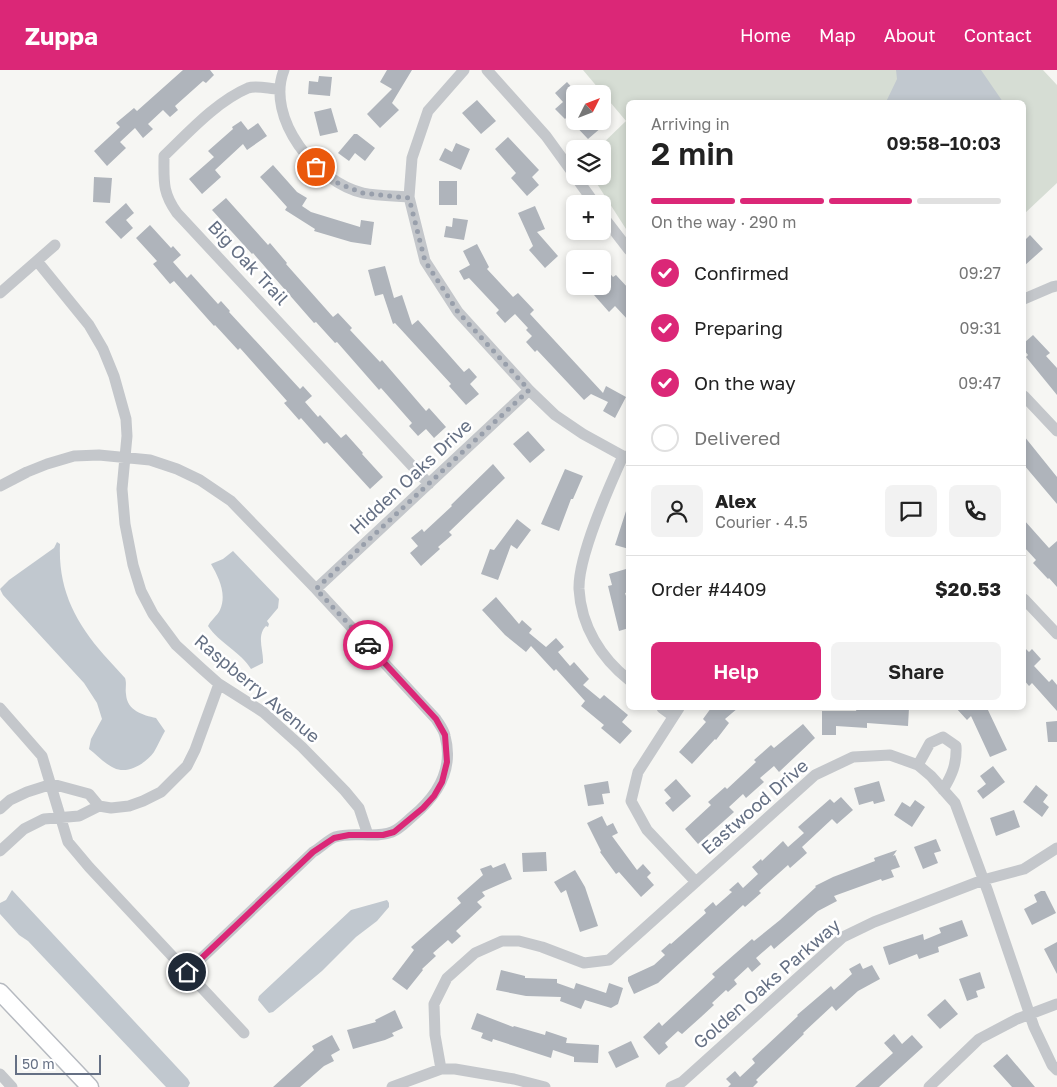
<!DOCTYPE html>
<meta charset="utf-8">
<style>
:root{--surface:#fff;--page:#f2f2f2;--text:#222;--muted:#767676;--line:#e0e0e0;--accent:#db2777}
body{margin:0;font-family:"Golos Text",sans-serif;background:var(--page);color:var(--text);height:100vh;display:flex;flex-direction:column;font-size:19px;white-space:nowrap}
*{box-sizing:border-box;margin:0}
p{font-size:16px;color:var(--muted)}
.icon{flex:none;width:28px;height:28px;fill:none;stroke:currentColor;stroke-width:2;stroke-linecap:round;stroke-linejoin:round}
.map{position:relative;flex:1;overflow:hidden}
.drawer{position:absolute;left:626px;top:30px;width:400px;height:610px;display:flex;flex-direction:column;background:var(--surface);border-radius:8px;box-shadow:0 2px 8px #0003}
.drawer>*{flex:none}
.needle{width:32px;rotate:48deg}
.controls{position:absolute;left:566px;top:15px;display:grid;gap:10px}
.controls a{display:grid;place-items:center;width:45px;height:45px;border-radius:8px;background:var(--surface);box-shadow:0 2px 8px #0003;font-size:25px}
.scale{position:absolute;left:15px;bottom:12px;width:86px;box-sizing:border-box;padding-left:5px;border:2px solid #657084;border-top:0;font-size:14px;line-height:18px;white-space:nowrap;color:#657084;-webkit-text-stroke:4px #fff;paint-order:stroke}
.pin{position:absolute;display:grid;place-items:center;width:42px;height:42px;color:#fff;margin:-21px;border:2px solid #fff;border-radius:50%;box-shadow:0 1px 5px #0007}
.courier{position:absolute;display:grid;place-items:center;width:50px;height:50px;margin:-25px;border:4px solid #db2777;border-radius:50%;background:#fff;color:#222;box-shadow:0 1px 6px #0007}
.summary em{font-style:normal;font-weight:600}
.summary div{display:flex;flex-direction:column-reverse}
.summary{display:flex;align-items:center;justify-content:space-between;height:85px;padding:0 25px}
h1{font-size:32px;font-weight:600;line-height:38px}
.bar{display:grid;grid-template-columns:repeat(4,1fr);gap:8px 5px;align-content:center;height:60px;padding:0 25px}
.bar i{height:6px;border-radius:4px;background:var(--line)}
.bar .active{background:var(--accent)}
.bar p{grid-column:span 4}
.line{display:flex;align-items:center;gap:12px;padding:0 25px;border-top:1px solid var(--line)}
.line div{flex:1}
.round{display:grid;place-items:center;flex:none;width:52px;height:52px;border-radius:8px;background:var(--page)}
ol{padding:0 25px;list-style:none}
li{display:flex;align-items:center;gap:15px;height:55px}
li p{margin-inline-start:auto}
li .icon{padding:5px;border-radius:50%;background:var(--accent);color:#fff;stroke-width:4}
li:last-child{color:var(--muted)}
li i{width:28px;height:28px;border:2px solid var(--line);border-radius:50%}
.action{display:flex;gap:10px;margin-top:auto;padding:10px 25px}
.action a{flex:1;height:58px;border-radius:8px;background:var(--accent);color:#fff;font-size:20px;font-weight:600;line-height:58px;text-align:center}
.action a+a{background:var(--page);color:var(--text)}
header{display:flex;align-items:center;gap:30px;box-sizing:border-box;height:70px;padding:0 25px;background:var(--accent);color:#fff}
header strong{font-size:24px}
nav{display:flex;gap:28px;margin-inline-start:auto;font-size:18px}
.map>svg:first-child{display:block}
.green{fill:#d6ddd4}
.water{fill:#c1c8cf}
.building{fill:#afb4bb}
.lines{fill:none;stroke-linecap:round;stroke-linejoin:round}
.secondary-casing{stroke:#b6bac0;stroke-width:19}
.street{stroke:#c4c7cb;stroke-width:11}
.secondary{stroke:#fff;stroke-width:16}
.done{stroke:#989fab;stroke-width:5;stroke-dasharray:0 9}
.route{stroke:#db2777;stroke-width:6}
.labels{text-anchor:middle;stroke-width:5;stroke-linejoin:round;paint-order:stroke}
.street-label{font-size:18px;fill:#657084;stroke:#fff}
</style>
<header>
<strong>Zuppa</strong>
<nav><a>Home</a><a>Map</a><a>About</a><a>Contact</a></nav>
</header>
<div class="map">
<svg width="1057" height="1017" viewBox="0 0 1057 1017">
<rect width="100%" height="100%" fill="#f6f6f3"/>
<path class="green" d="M583,0H1043L1057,15V113L1024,144V32H629V156L626,159L592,106H602V79H597L626,51Z"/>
<path class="water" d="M896,0H981L1003,32H886L897,9Z
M57,472L60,474C58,519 75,552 104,585C111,593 118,600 125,608C127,614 125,618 126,624C127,641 143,645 156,648L165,661C161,668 158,675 154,682C146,693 128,705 114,698C105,694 97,685 89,679L91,669L102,649L97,633L84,613L3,525L0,519L9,510L54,478Z
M233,481L279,529L278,538L267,551L269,554L268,557L266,556C256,566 264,581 263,593L251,599C241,582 219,573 208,556C211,550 217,546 220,540C227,524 219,508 211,494L223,489Z
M12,820L188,1009L190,1013L188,1017H166L28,871L19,865L0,844V833L6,830Z
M387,830L389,833V837L377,851L356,867L322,901L273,942L269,943L258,930L259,926L351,840Z"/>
<path class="building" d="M183,0H210L214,5L206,13L203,11L175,36L178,40L170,47L163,40L148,54L153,59L143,68L135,58L120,72L126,78L107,96L94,81L120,57L116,53L134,38L137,41Z
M387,0H412L392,33L399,40L380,58L367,44L392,19L380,12Z
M319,6L332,7L330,26L308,24L309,11L318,12Z
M567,12L575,21V51H596L602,57L588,69L567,47L565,49L555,39L563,32L555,23Z
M477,30L496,51L481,64L462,43Z
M331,38L338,62L320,66L314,42Z
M241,51L248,60L258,53L267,66L247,80L243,74L215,100L221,107L202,124L189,109L214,87L208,81L233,59L232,57Z
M354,64H357L375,78L365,91L355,83L349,91L338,83Z
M508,67L539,100L532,107L539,115L527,126L511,108L516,103L495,79Z
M456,73L470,79L461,100L439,90L445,78L452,82Z
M273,95L297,122L307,128L302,136L311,142L360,157L361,150L374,152L371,175L351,172L314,161L315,159L285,140L287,137L260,107Z
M94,107L112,108L110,133L93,132Z
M439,111H457V135H439Z
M226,128L268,175L270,173L287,193L286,194L333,247L338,243L352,258L350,260L380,292L382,290L426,341L429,338L446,357L434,368L426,359L418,366L409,356L412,353L381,318L379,320L337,272L335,273L316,252L314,253L253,183L252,184L212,140Z
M126,133L134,143L126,150L133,158L121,169L105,152Z
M535,136L545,159L537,162L558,186L545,198L529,180L533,176L518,143Z
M453,148L468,150L464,170L444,167L446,156L452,157Z
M150,155L171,178L173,176L181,185L173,192L187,208L191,204L218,234L221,231L230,241L229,242L300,319L303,316L312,326L305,332L318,347L320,345L341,368L346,364L363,383L362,384L383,407L370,419L327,372L324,374L301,348L299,350L284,333L287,331L240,278L238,280L215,255L214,256L174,211L170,214L153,194L157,191L136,168Z
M1030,165L1043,179L1024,196V171Z
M477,174L489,197L487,199L513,227L518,223L534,240L530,244L603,323L606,316L626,327L615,348L603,341L608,332L591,324L584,330L537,280L535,282L526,272L532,266L526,260L528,258L515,244L505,253L496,243L499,240L469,208L464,210L459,201L470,195L463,181Z
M602,195L613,207L616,205L629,219V251L615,236L609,242L594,225L602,217Z
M385,196L394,228L402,225L412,255L418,250L464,302L469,298L477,307L470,314L479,324L466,335L449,316L451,314L395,253L393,254L383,224L375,226L368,200Z
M1033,265L1050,283L1046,286L1057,298V325L1026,287L1028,285L1024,280V273Z
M528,361L545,380L530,393L513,374Z
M1024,366L1057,407V434L1024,395Z
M493,394L505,408L449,462L452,465L438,477L440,479L421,496L410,483L418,476L411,468L422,459L424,462L452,436L451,435Z
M565,399L583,406L573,429H571L559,461L541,454Z
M627,438H629V479L615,475Z
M517,449L531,460L517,479L511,475L498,510L481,504L490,479L494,480Z
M1024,450L1049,478L1057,471V517L1049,508L1048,509L1033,493L1036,490L1024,477Z
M626,499L629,508V522L625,523L629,535V558L619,561L608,516L612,515L609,504Z
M496,527L519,554L522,550L532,559L529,563L546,577L556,568L564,577L558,582L570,596L574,592L589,609L583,615L600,629L604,625L628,645L622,652L632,661L620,674L601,658L604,655L581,636L585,631L556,599L554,601L531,576L526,582L505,565L482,540Z
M1024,577L1029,582L1032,579L1041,589L1034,596L1049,612L1052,609L1057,615V641L1032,613L1029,616L1024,610Z
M711,638H738L725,649L729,653L716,670L715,669L692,694L679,682L706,652L703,649Z
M857,638H909L908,656L867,653V658L836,656V665H822V641H856Z
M956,638H987L1007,680L990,687L971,646L967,650Z
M1057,651V672H1048L1046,652Z
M803,654L815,668L779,702L774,696L760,708L764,712L746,728L743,724L729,737L734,742L698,774L685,759L711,735L708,732L725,717L727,719L756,692L754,690L771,675L774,678Z
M993,696L1005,712L983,729L977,721L986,714L980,706Z
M676,709L691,726L673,742L665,733L671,728L664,720Z
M608,711L610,723L602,724L604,734L588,736L584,715Z
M879,711L885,731L874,734L873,731L859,735L854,718Z
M1036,715L1048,725L1043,732L1049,737L1042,747L1023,732Z
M841,727L853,740L837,754L832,749L802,777L807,783L790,798L788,795L759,821L761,823L745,837L743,835L658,913L634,924L628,911V907L654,895L665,885L661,881L670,873L671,874L706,843L704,840L713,832L716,836L732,822L729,820L738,812L743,818L758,804L752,797L761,789L762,791L783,771L788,777L804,763L798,757L830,729L834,733Z
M915,730L925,737L912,757L894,745L902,732L910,737Z
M1014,740L1020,757L996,766L990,748Z
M602,746L607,756L613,753L618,763L612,766L637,800L643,794L651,803L647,807L654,815L641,827L619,802L616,804L600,782L601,781L587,753Z
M936,769L941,781L934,783L938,793L923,799L914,777Z
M897,780L893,786L895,785L900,797L891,800L894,807L882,811L881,809L834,826L837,831L818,841L774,879L771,875L756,888L761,894L752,902L748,897L734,910L737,914L728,922L726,920L712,933L714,935L701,947L682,964L678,961L665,973L668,977L659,985L643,967L659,952L662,956L715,907L712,904L752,869L754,871L780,850L816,817L815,816L833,807L875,791L874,788Z
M546,782L547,801L523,802L522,783Z
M505,793L512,809L482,822L485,826L477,832L482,837L456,861L461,866L452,874L448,870L433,883L436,886L422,899L423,900L407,920L392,909L414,880L411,877L461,833L457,828L483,805L480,799L491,795L493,798Z
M575,800L585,817L598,856L580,862L566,820L561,823L554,812Z
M1041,821H1045L1056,843L1032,855L1024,839L1037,832L1034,825Z
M962,850L968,866L938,877L939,882L919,889L917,884L889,895L883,877L923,864L924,870L941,863L939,858Z
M1057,872V904L1044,879Z
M860,893L863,899L872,895L880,909L858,921L836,941L832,936L803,963L804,964L756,1010L758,1012L753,1017H728L731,1014L726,1009L735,1001L740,1007L755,993L752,989L798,946L797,945L831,916L834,920L852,904L849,899Z
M501,900L525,906V908L557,909V913L574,919L576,913L606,923L609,913L623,918L618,934L611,938L585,930L581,939L560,931L561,927L526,926L496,920Z
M980,902L985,918L976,921L978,927L967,931L959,909Z
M945,929L958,944L940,959L927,945Z
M395,940L403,958L392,963L394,966L385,970L353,979L347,960L376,952L375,950Z
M477,943L513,957L514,956L545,965L546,961L567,968L566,973L599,975L598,993L574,992V987L553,980L551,988L493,969L492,972L481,968L483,963L471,959Z
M894,964L902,974L912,965L923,977L879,1017H855L893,983L884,973Z
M332,965L340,980L331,985L334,991L324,996L300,1017H273L314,980L312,976Z
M631,971L639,987L616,998L608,982Z
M1007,984L1024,1004L1035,1017H1012L993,996Z"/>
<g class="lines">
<defs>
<path id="secondary" d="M0,922L90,1017"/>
</defs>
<use href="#secondary" class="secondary-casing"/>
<path class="street" d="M284,0C265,48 316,112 363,123C377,126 394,126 409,127
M464,0L428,41L412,88L409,127L425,191L458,242L529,320L555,345L583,364L623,386L629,387
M487,0L546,66L575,106
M278,19C270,19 256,15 248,18C217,31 188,63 164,86C164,111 162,122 177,143L429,414
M575,106L595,134
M602,145L629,180
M37,191L89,255L103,279L114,306L126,349L127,366L122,419L125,454L133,495L141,521L153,544L176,575L201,598L219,614L263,642L302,677L345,721L359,738L368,765
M0,223L55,175
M1024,229L1052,217L1057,216
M1024,326L1057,361
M623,386C609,417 578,486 579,519C581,556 601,588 629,610
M0,416L27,402L47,394L74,386L99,385L150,390L177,399L200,410L231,431L316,519L436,649C439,654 444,660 445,666C454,699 438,725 413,746C407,751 400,759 392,762C374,769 353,761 335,767C328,770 320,778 313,782L187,902
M316,519L529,320
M1024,529L1057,564
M0,638L42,686L68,772L89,797L244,963
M662,638L673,646
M679,638L638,702L631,731L647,760L696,812
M918,695L930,673L943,667L956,676C957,694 952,705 943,720
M0,739L10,730L27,722L52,714L89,724L99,736
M0,781L24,759L44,749L79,746L99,736L111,738L129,736L143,731L161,722L187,696L195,680L219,614
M441,999L435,965L434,934L447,908L475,883L502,871H519L542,877L584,893L609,890L815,705L853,687L890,685L918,695L931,706L955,733L988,822L1034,957L1052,995L1057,1000
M0,1004L12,1017
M392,1017L441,999H455L514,1009L545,1017
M671,1017L682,1012L843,867L874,852L983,810L1024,799L1057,778
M929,1017L979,969L1017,949L1057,934"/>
<use href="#secondary" class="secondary"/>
</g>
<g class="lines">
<path class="done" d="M316,97L338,113L362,123L409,128L425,191L458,242L529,320L316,519L368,575"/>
<path class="route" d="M187,902L313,782L334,768L349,765H383L394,762L423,738L434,726L442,712L447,692L445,665L436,649L368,575"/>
</g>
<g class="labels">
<g class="street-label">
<text transform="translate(248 193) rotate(47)" y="6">Big Oak Trail</text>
<text transform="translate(411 407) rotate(-43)" y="6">Hidden Oaks Drive</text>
<text transform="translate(257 619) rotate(40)" y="6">Raspberry Avenue</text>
<text transform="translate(755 737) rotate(-41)" y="6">Eastwood Drive</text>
<text transform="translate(767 914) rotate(-41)" y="6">Golden Oaks Parkway</text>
</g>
</g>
</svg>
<div class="controls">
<a><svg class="needle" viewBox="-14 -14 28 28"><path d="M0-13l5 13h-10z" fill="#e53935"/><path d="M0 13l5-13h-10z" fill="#767676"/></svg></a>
<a><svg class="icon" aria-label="layers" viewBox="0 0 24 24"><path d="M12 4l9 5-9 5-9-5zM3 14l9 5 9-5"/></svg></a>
<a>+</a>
<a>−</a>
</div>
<div class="scale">50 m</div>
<div class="pin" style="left:316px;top:97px;background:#ea580c"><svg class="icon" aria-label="bag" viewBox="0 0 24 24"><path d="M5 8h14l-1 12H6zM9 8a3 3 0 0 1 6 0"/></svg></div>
<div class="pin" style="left:187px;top:902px;background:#1f2937"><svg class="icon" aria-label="home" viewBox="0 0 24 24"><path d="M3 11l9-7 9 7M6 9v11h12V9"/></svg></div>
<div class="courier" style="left:368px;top:575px"><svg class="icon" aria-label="car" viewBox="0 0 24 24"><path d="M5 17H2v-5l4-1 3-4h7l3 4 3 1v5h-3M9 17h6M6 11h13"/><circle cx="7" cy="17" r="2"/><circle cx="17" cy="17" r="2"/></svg></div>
<section class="drawer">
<div class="summary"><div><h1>2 min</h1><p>Arriving in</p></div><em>09:58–10:03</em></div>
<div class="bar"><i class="active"></i><i class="active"></i><i class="active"></i><i></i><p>On the way · 290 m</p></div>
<ol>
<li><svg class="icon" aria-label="check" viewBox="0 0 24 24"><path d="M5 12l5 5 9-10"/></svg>Confirmed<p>09:27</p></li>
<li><svg class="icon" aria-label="check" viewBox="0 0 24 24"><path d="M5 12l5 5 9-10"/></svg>Preparing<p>09:31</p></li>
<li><svg class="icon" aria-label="check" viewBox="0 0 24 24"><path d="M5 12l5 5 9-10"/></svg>On the way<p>09:47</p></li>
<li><i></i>Delivered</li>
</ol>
<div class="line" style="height:90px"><a class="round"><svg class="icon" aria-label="person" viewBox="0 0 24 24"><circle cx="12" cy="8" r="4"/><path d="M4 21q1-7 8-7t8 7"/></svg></a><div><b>Alex</b><p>Courier · 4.5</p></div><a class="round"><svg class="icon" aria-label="chat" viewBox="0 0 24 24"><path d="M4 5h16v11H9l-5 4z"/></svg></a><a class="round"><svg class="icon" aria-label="phone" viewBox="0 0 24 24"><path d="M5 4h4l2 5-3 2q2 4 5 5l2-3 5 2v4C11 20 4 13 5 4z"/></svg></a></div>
<div class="line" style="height:65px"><div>Order #4409</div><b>$20.53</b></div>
<div class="action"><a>Help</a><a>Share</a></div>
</section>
</div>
